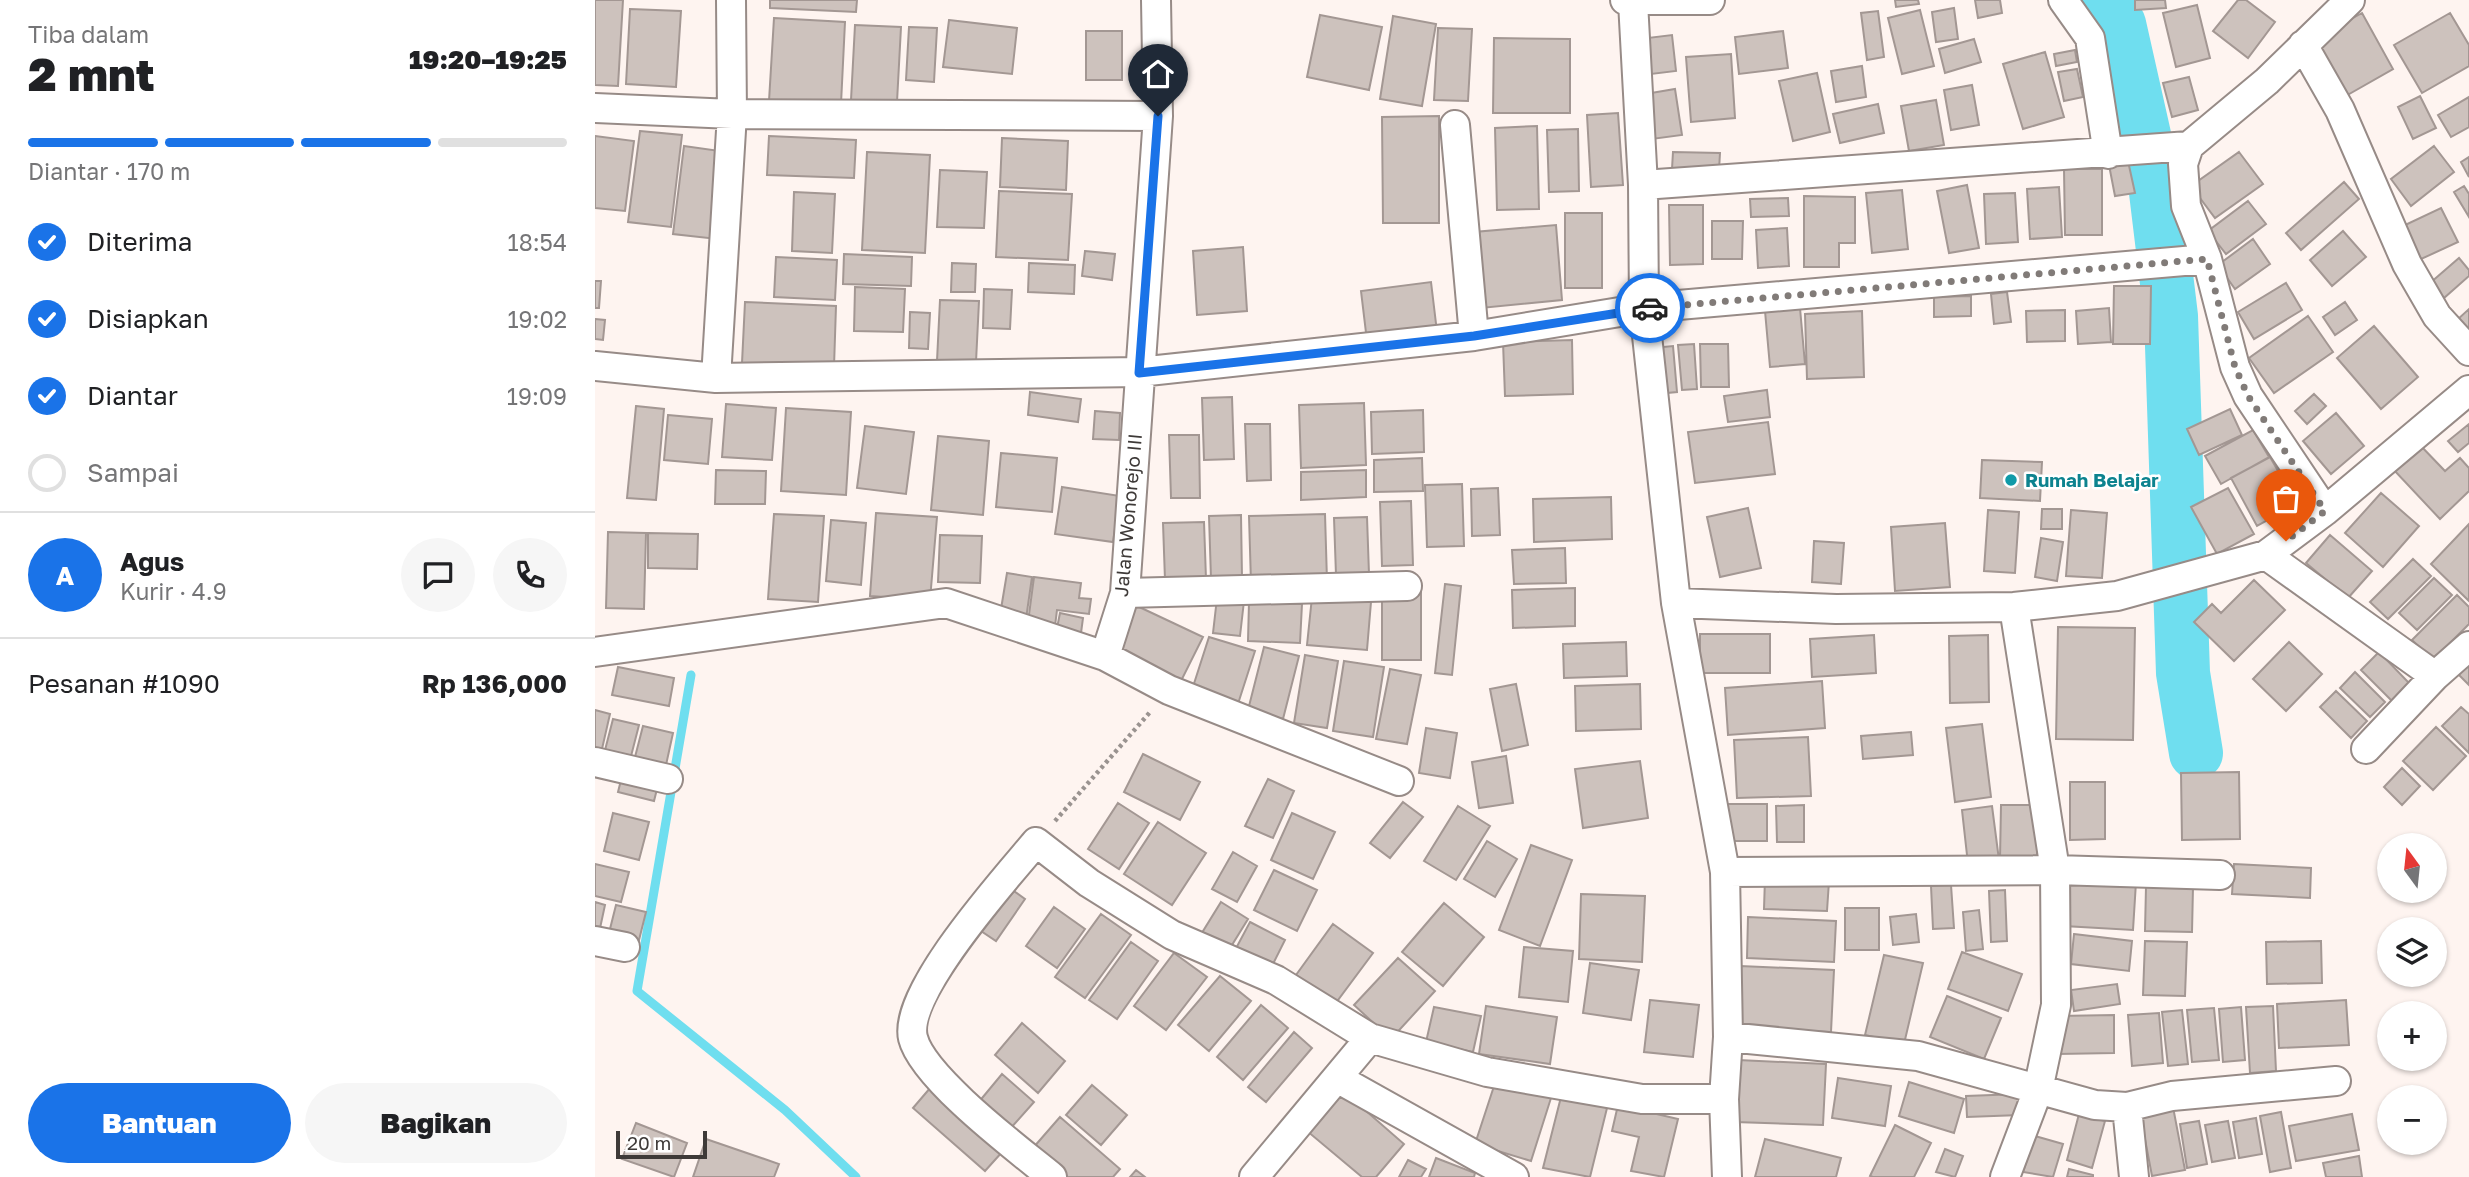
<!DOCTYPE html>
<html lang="id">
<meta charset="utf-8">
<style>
:root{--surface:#fff;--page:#f6f6f6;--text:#202124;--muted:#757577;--line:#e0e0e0;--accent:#1a73e8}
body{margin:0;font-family:"Golos Text",sans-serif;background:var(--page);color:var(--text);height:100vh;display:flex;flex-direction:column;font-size:26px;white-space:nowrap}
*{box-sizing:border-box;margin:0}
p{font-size:23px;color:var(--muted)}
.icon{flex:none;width:38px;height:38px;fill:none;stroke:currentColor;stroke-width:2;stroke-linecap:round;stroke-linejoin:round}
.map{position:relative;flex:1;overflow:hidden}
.panel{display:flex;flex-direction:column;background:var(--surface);width:595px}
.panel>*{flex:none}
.needle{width:46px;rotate:345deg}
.fabs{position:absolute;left:1782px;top:833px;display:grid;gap:14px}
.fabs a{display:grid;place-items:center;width:70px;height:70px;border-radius:50%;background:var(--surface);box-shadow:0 2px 5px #0004;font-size:35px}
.scale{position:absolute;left:21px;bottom:18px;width:91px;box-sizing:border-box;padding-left:7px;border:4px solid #3e3a38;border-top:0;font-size:19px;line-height:24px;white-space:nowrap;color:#3e3a38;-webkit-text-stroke:5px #fff;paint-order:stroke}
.pin{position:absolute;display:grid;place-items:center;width:60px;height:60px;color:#fff;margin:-72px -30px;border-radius:50% 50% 50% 0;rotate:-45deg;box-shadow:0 0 7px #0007}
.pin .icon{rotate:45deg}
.courier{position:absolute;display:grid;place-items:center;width:70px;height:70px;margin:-35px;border:5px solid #1a73e8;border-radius:50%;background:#fff;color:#222;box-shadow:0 2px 9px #0007}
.overview em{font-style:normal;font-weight:800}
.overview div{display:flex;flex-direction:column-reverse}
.overview{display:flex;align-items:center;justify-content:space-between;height:119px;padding:0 28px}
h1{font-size:46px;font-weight:800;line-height:52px}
.bar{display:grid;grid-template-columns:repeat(4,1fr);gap:10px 7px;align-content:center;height:84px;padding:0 28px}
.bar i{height:9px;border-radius:5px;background:var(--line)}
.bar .active{background:var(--accent)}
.bar p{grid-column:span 4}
.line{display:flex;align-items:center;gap:18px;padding:0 28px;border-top:2px solid var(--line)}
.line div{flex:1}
.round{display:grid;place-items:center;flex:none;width:74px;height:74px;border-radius:37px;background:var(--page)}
ol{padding:0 28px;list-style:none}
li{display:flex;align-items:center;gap:21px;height:77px}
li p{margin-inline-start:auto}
li .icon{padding:7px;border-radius:50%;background:var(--accent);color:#fff;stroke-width:4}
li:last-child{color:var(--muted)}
li i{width:38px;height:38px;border:4px solid var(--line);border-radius:50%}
.cta{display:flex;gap:14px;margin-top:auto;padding:14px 28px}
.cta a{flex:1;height:80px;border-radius:42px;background:var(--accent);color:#fff;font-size:28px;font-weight:800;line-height:80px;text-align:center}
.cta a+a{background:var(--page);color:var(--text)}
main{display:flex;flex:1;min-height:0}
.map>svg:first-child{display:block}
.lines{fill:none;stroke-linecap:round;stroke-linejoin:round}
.stream{stroke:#6fdeef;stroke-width:9}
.river{stroke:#6fdeef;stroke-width:54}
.building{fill:#cdc2bd;stroke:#a39793;stroke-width:2}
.street-casing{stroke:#978b87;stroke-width:32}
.path{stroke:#9a9390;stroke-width:4.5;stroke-dasharray:3.5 3.5;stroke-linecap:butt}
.street{stroke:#fff;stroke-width:28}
.done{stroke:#817b78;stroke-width:7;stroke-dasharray:0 12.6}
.route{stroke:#1a73e8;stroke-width:9}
.culture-dot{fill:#0f9aa8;stroke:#fff;stroke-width:2.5}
.labels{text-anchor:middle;stroke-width:5;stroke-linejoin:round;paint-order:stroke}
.culture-label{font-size:19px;font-weight:bold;fill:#0d838f;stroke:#fff;text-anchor:start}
.street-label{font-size:19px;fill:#3e3a38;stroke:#fff}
</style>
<main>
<section class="panel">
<div class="overview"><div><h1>2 mnt</h1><p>Tiba dalam</p></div><em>19:20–19:25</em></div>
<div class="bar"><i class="active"></i><i class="active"></i><i class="active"></i><i></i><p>Diantar · 170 m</p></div>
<ol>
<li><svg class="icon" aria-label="check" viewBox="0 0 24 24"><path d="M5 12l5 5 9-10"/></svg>Diterima<p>18:54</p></li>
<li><svg class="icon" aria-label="check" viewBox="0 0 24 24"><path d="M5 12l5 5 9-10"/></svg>Disiapkan<p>19:02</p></li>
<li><svg class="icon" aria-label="check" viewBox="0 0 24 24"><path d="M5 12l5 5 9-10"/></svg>Diantar<p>19:09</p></li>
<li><i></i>Sampai</li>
</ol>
<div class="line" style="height:126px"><b class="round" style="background:var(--accent);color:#fff">A</b><div><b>Agus</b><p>Kurir · 4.9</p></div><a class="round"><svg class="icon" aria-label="chat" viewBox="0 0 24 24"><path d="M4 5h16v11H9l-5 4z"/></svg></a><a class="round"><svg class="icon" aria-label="phone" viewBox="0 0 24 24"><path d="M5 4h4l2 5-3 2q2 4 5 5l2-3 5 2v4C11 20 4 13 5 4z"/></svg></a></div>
<div class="line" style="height:91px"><div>Pesanan #1090</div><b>Rp 136,000</b></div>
<div class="cta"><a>Bantuan</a><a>Bagikan</a></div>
</section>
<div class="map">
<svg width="1874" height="1177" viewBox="0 0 1874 1177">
<rect width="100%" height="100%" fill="#fef4f0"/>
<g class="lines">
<path class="stream" d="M96,675L42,991L190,1110L261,1177"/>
<path class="river" d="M1507,0L1524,24L1560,184L1576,316L1588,673L1601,753"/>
</g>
<path class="building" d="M0,0H28L23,86L0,85Z
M175,0H262L261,12L175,8Z
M1300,0H1323L1324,4L1301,7Z
M1380,0H1405L1407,13L1383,18Z
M1540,0H1570L1571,8L1540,10Z
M1643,0H1651L1680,22L1653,58L1618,31Z
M1602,5L1615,58L1581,67L1568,13Z
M1359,8L1363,39L1341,42L1337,12Z
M35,9L86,11L81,87L31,84Z
M1325,10L1339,66L1307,74L1293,18Z
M1283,11L1289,57L1272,60L1266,13Z
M1767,13L1798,69L1749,97L1717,41Z
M1855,13L1874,45V66L1827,93L1799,45Z
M725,15L787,27L774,90L712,77Z
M798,16L841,24L827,106L785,99Z
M179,18L250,22L246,104L174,101Z
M354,20L422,28L417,74L348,67Z
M260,25L306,27L302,102L256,100Z
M314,27L342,28L339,82L311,80Z
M843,28L877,29L873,101L839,100Z
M491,31H527V80H491Z
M1188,31L1193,68L1144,74L1140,37Z
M1077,35L1081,71L1048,75L1044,39Z
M899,38L975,39V113H898Z
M1379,39L1386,62L1350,73L1344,49Z
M1480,50L1482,62L1461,66L1459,54Z
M1450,52L1469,117L1428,129L1408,64Z
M1136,54L1140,118L1096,122L1091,57Z
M1267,66L1271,97L1241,102L1236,71Z
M1482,69L1488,97L1469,101L1463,72Z
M1222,73L1235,132L1198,141L1184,81Z
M1594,77L1603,110L1577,117L1568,83Z
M1377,85L1384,125L1356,130L1349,90Z
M1080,89L1087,135L1057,139L1050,94Z
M1825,96L1841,128L1818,139L1803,107Z
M1874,97V127L1856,137L1843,115Z
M1341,100L1349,145L1314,151L1306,106Z
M1283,104L1289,133L1245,143L1238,114Z
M1023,113L1028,185L996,187L992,115Z
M844,116V223H788L787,117Z
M942,126L944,209L902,210L900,128Z
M983,129L984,191L954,192L952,130Z
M45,131L87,135L76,227L33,222Z
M0,136L39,141L30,211L0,208Z
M174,136L261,140L259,178L172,175Z
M407,138L473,141L471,190L405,187Z
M89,146L132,152L122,239L78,234Z
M1839,146L1859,172L1816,206L1796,179Z
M272,152L335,155L330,253L267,250Z
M1078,152L1125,153L1124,170L1077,169Z
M1644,152L1668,184L1620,218L1596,186Z
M1874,157V177L1866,162Z
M1533,161L1540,193L1520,196L1514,165Z
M1469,169H1507V235H1470Z
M345,170L392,172L389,228L342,227Z
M1749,182L1764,199L1706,250L1691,233Z
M1372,185L1384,248L1354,253L1342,191Z
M1869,186L1874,194V217L1859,192Z
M1464,187L1467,237L1435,239L1432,189Z
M1307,190L1313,249L1277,253L1271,193Z
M404,191L477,194L473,260L401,257Z
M199,192L240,194L237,253L197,251Z
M1420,193L1423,242L1391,244L1389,194Z
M1209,196L1260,197V243H1244V267H1209Z
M1193,198L1194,216L1156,217L1155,199Z
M1653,201L1671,224L1631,254L1613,231Z
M1074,205H1108V264L1075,265Z
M1846,208L1863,242L1824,260L1808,226Z
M970,213H1007V288H970Z
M1117,221H1148L1147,259H1117Z
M961,225L967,300L886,308L879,232Z
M1192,228L1194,266L1163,268L1161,230Z
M1748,231L1771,257L1737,286L1715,260Z
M1658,239L1675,264L1640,289L1623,265Z
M648,247L652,311L602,315L598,251Z
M490,251L520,254L517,280L487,276Z
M249,254L317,257L316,286L248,284Z
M181,257L242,260L240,300L179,297Z
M1864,258L1874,270V276L1849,298L1835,283Z
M357,263L381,264L380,292H356Z
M434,263L480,265L479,294L433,292Z
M0,281H6L4,308H0Z
M836,282L842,332L772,341L766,291Z
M1691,283L1707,310L1659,339L1643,312Z
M1519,286H1556L1555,344H1518Z
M260,287L310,289L308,332L259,331Z
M389,289L417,290L415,329L388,328Z
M1412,292L1416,322L1399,324L1396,294Z
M1376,296V316L1339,317V297Z
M345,300L384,301L381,362L342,361Z
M150,302L241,306L239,367L147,363Z
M1750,302L1762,320L1740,335L1728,317Z
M1205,308L1210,364L1175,367L1170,311Z
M1514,308L1516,342L1483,344L1481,311Z
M1874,309V334L1862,320Z
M1470,310V341L1432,342L1431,311Z
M1267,311L1269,377L1212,379L1210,314Z
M315,312L335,313L333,349L314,348Z
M1713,316L1738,352L1679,393L1654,358Z
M0,319L10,320L8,340L0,339Z
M1779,326L1823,377L1786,409L1742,358Z
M977,340L978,394L910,396L908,342Z
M1099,344L1102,389L1087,390L1083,345Z
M1105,344H1133L1134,387H1106Z
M1078,346L1082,392L1062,394L1058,348Z
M1172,390L1175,417L1133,422L1129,396Z
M435,392L486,399L483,422L433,415Z
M1719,394L1731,406L1712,424L1700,411Z
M637,397L639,459L609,460L607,398Z
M769,403L771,465L706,468L704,405Z
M131,404L181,408L177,460L127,457Z
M41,406L69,409L61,500L32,498Z
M191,408L256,412L251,495L186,491Z
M1635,409L1647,435L1604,455L1592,429Z
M828,410L829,452L777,454L776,412Z
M500,411L525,413L524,440L498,439Z
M1741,413L1769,446L1736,474L1708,441Z
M73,415L117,419L113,464L69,460Z
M1173,422L1180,474L1100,483L1093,432Z
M650,424H675L676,480L652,481Z
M1874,424V443L1863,452L1853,441Z
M270,426L319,432L311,494L262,488Z
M1658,430L1674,457L1626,484L1610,456Z
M574,435H604L605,498H576Z
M343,436L394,441L388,515L336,510Z
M1824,444L1850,471L1865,458L1874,468V491L1845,519L1798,469Z
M406,453L462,458L457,512L401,507Z
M1675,457L1702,504L1662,526L1636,478Z
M827,458L828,491L779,492V460Z
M1387,460L1447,462L1445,501L1385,498Z
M121,470L171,471L170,504H120Z
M771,470V497L706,500V472Z
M867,484L869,546L832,547L830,485Z
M467,487L525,496L518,542L460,534Z
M903,488L905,535L877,536L876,489Z
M1633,488L1659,534L1622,554L1596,507Z
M1786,493L1824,526L1788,567L1750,533Z
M1016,497L1017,539L939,542L938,499Z
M816,501L818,565L787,566L785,502Z
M1153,508L1166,568L1125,577L1112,517Z
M1447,509H1467V529H1446Z
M1393,510L1424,512L1420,573L1389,571Z
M1476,510L1512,513L1507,578L1471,576Z
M281,513L342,517L335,600L275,596Z
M179,514L229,516L223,602L173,599Z
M730,514L732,581L656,583L654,516Z
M646,515L647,578L616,579L614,516Z
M772,517L774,574L741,575L739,518Z
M236,520L271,523L266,585L231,581Z
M609,522L611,579L570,580L568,523Z
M1350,523L1355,587L1300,591L1296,527Z
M1874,524V601L1836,564Z
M13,532L51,533L49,609L11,608Z
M53,533L103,534L102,569L53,568Z
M345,535L387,536L385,583L343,582Z
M1735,535L1777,571L1753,598L1711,563Z
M1446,538L1468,542L1462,581L1440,577Z
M1219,541L1249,543L1246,584L1217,582Z
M970,548L971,583L919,584L917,550Z
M1818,559L1836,576L1793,619L1775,602Z
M412,573L437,577L431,619L405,615Z
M439,577L486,583L484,598L496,599L494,614L462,610L460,626L433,622Z
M1839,578L1857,595L1822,630L1804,613Z
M1659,580L1690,610L1639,661L1599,622L1617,604L1626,613Z
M850,584L866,586L857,675L840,673Z
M980,588V626L918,628L917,590Z
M787,591H826V660H787Z
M1862,595L1874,607V624L1838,660L1817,640Z
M717,597L776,602L772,650L712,645Z
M622,598L649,601L645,636L618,633Z
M654,602L707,604L705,643L653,641Z
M540,605L608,637L583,687L515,655Z
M465,613L488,618L486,633L462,628Z
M1463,627L1540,628L1538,740L1461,739Z
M1105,634H1175V673H1105Z
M1279,635L1281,673L1217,677L1215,639Z
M1393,635L1394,702L1355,703L1354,636Z
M614,637L660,651L641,710L595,696Z
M1031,642L1032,676L969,678L968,644Z
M1694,642L1727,674L1691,711L1658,679Z
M669,647L704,656L688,719L653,710Z
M1784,652L1814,683L1797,701L1766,670Z
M710,655L743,661L732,728L699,723Z
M1874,659V685L1861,672Z
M749,661L789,667L778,737L738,731Z
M23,667L79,678L74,706L17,695Z
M795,669L826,675L812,744L781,739Z
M1760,672L1790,702L1775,717L1745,688Z
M1227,681L1230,728L1133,735L1130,688Z
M921,684L933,745L907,751L895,689Z
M1045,684L1046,729L981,731L980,686Z
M1741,691L1772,721L1756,738L1725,707Z
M1866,707L1874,714V753L1847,726Z
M0,710L15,714L4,762L0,761Z
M18,719L44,725L34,764L8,758Z
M1387,724L1396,797L1360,802L1351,728Z
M48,726L78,733L71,765L40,757Z
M1841,727L1871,756L1838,790L1808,761Z
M831,728L862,733L855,778L824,773Z
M1316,732L1318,755L1268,759L1266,736Z
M1213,737L1216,796L1142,798L1139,740Z
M548,754L605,782L585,820L529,792Z
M911,756L918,803L884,808L877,762Z
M1045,761L1053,818L988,828L980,769Z
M1807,768L1825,786L1807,805L1789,787Z
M28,772L64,781L59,801L23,792Z
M1644,772L1645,839L1587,840L1586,773Z
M673,779L699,791L678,838L650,826Z
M1475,782H1510V839L1475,840Z
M808,802L828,817L795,858L775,843Z
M523,803L554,823L524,869L493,849Z
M1128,804H1172V841H1128Z
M1209,805V842H1182L1181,806Z
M1406,805H1442V860L1405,859Z
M863,806L895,826L861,880L829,861Z
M1397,806L1404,860L1373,864L1367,810Z
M18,813L54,822L44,860L9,851Z
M697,813L740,832L718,879L676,860Z
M563,822L611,853L577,905L529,874Z
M892,841L922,859L900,897L869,879Z
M936,845L977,860L945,946L904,930Z
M638,852L662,866L642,902L617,889Z
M0,864L34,872L26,902L0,896Z
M1639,864L1716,868L1715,898L1637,894Z
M679,870L722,890L702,931L659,910Z
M1170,878L1234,881L1232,911L1169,909Z
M1472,879L1541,882L1538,930L1469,926Z
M1356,885L1359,928L1338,929L1336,886Z
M412,886L430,899L401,941L383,929Z
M1551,887H1598L1597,932L1550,931Z
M1410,890L1412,941L1396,942L1394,891Z
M986,894L1050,896L1047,962L984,959Z
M0,902L10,905L4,933L0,932Z
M626,902L653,919L632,953L605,936Z
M849,903L889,937L848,986L807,952Z
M21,905L51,912L44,940L14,933Z
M459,907L490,929L462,968L431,946Z
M1250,908H1284V950H1250Z
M1384,910L1388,949L1371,951L1368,912Z
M506,914L536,935L490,998L460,977Z
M1321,914L1324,942L1298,945L1295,917Z
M1153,917L1241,921L1239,962L1152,958Z
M655,922L690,940L675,970L639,952Z
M738,924L778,953L740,1004L701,975Z
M1479,934L1537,941L1534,971L1476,964Z
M1550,941L1592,942L1590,996L1548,995Z
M1726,941L1727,983L1672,984L1671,942Z
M536,942L563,961L522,1019L494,1000Z
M929,947L978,951L973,1002L924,997Z
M1367,952L1427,974L1413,1011L1353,989Z
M579,953L612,977L571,1030L539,1006Z
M1289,955L1328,963L1309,1044L1270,1035Z
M803,958L840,991L796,1039L759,1005Z
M995,963L1044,970L1036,1020L988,1013Z
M1145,966L1239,970L1236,1032L1142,1028Z
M625,976L656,1001L614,1051L583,1025Z
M1522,984L1525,1004L1479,1011L1476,990Z
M1352,996L1406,1018L1389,1059L1335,1037Z
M1055,1000L1104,1005L1098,1057L1049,1052Z
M1751,1000L1754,1045L1684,1048L1682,1004Z
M666,1005L693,1028L648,1080L622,1057Z
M891,1006L962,1017L955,1064L884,1054Z
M1678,1006L1681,1071L1655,1073L1651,1007Z
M839,1007L886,1016L878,1052L831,1042Z
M1646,1007L1650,1060L1628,1062L1624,1009Z
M1619,1008L1624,1060L1597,1062L1592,1010Z
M1587,1010L1593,1064L1573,1066L1567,1012Z
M1564,1013L1568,1063L1537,1066L1533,1015Z
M1519,1015V1053L1463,1054V1016Z
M427,1023L470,1061L443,1093L400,1055Z
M699,1032L717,1048L671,1102L653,1087Z
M1143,1060L1231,1064L1228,1125L1140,1122Z
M407,1074L439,1102L414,1130L383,1103Z
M1243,1078L1296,1086L1290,1126L1237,1118Z
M901,1080L956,1098L936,1161L880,1144Z
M1314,1082L1369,1099L1359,1133L1304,1116Z
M497,1085L532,1115L506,1145L471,1115Z
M336,1087L408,1151L390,1171L318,1108Z
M747,1090L809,1144L781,1177H767L712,1131Z
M967,1093L1013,1104L995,1177L948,1168Z
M1424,1094L1425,1115L1372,1117L1371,1096Z
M1023,1105L1083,1119L1069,1177L1036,1171L1044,1137L1017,1131Z
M1578,1107L1590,1170L1557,1176L1545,1113Z
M1686,1112L1696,1168L1675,1172L1665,1116Z
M1484,1114L1510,1121L1497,1168L1472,1160Z
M1757,1114L1764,1150L1701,1161L1694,1126Z
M465,1117L525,1169L518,1177H472L438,1148Z
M1661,1118L1667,1154L1644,1158L1638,1122Z
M1604,1121L1612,1164L1592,1168L1585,1124Z
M1633,1121L1640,1158L1617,1162L1610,1125Z
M41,1123L92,1143L79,1177L27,1159Z
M1300,1125L1336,1143L1319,1177H1278L1275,1176Z
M1440,1136L1468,1144L1458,1177L1428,1172Z
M111,1139L184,1164L179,1177H98Z
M1170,1139L1246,1158L1241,1177H1160Z
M1350,1149L1368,1156L1360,1177L1341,1172Z
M1764,1156L1767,1177H1731L1728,1163Z
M841,1158L880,1173L879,1177H834Z
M813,1160L831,1169L826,1177H804Z
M1474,1169L1498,1175V1177H1472Z
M541,1170L550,1177H535Z"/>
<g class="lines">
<defs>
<path id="street" d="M1030,0H1115
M1468,0L1495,38L1513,154
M1038,2L1048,185L1049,308L1081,603L1130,872L1133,1037L1129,1099L1132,1177
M1708,45L1745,110L1812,264L1842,316L1874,351
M0,108L137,114L563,116
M860,125L879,336
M1048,185L1594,146
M0,366L121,378L544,372L879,336L1049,308L1612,259
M121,378L137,114L136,0
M1730,511L1653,396L1640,367L1612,259L1591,206L1588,164L1594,146L1672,81L1755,0
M1671,555L1840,676L1874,646
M530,593L812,586
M1081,603L1241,609L1419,607L1522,596L1671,555L1730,511L1874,390
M0,652L351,603L510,656L574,690L804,781
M510,656L530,593L563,116L561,0
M1771,749L1840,676
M0,762L73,779
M1130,872L1460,870L1625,875
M0,941L30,947
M1133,1037L1323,1056L1500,1105L1532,1107L1577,1096L1741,1081
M742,1078L919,1177
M1532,1107L1539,1177
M457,1177C424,1150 328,1078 318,1038C307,993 411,878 441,842L494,883L577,935L681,980L775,1038L892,1072L1047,1099H1129
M659,1177L775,1038
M1410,1177L1443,1090L1461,1005L1460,870L1419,607"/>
</defs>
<use href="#street" class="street-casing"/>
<path class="path" d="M460,821L556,711"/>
<use href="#street" class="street"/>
</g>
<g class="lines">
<path class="done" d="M1055,308L1612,259L1640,367L1653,396L1730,511L1691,541"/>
<path class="route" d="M563,116L544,373L879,336L1055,308"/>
</g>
<circle class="culture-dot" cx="1416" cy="480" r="7"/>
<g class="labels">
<g class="culture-label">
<text x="1430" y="487">Rumah Belajar</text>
</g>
<g class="street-label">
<text transform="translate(533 515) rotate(-85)" y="7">Jalan Wonorejo III</text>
</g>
</g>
</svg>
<div class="fabs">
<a><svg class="needle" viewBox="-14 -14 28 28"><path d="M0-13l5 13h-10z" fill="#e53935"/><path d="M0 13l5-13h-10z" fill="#757577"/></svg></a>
<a><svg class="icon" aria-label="layers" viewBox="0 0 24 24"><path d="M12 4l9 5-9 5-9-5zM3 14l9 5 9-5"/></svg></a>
<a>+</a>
<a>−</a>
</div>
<div class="scale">20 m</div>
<div class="pin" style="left:1691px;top:541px;background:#ea580c"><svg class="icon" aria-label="bag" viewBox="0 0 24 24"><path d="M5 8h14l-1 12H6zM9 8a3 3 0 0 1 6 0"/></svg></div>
<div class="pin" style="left:563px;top:116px;background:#1f2937"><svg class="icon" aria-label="home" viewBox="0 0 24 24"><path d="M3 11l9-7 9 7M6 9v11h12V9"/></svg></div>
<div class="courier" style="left:1055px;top:308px"><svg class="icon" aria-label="car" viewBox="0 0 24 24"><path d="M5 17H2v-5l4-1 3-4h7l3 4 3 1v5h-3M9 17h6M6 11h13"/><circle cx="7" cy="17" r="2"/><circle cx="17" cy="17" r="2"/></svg></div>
</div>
</main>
